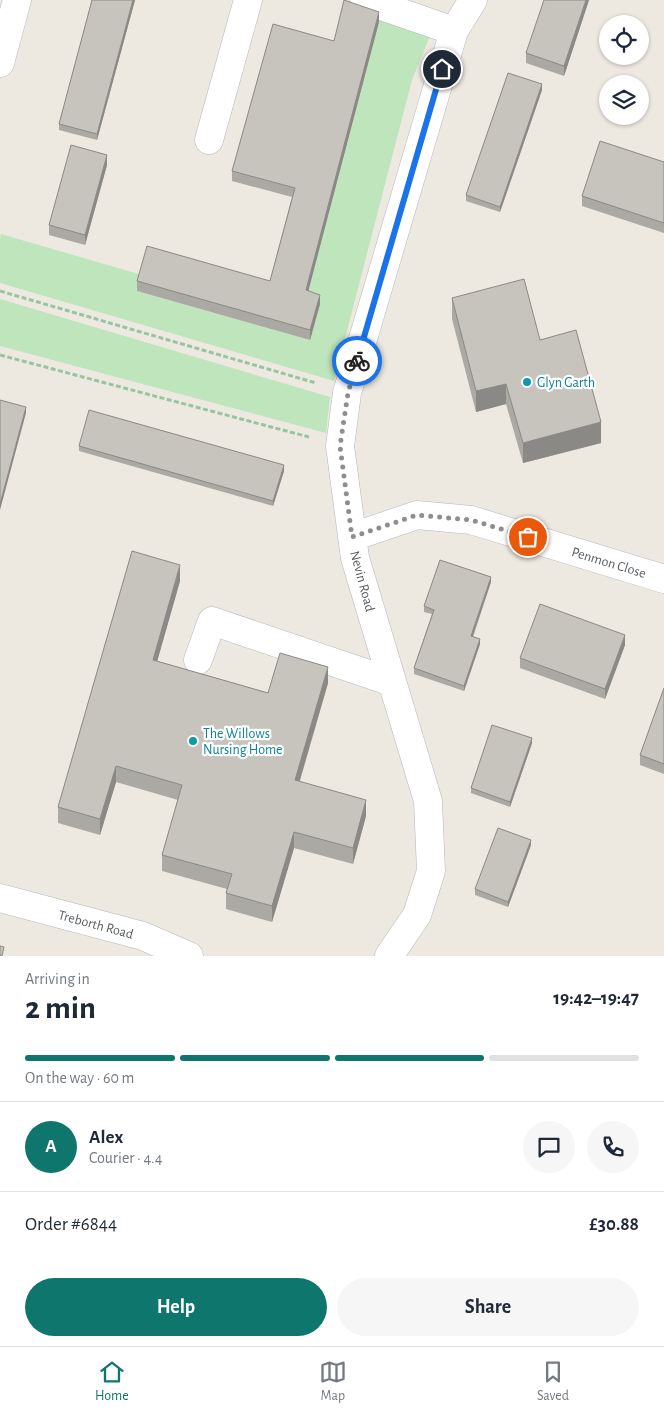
<!DOCTYPE html>
<meta charset="utf-8">
<style>
:root{--surface:#fff;--page:#f6f6f7;--text:#1f2937;--muted:#747a83;--line:#e0e1e3;--accent:#0f766e}
body{margin:0;font-family:"Alegreya Sans",sans-serif;background:var(--page);color:var(--text);height:100vh;display:flex;flex-direction:column;font-size:19px;white-space:nowrap}
*{box-sizing:border-box;margin:0}
p{font-size:16px;color:var(--muted)}
.icon{flex:none;width:28px;height:28px;fill:none;stroke:currentColor;stroke-width:2;stroke-linecap:round;stroke-linejoin:round}
.map{position:relative;height:956px;overflow:hidden}
.panel{display:flex;flex-direction:column;background:var(--surface);flex:1}
.panel>*{flex:none}
.fabs{position:absolute;left:599px;top:15px;display:grid;gap:10px}
.fabs a{display:grid;place-items:center;width:50px;height:50px;border-radius:50%;background:var(--surface);box-shadow:0 1px 4px #0004;font-size:25px}
.pin{position:absolute;display:grid;place-items:center;width:42px;height:42px;color:#fff;margin:-21px;border:2px solid #fff;border-radius:50%;box-shadow:0 1px 5px #0007}
.courier{position:absolute;display:grid;place-items:center;width:50px;height:50px;margin:-25px;border:4px solid #1a73e8;border-radius:50%;background:#fff;color:#222;box-shadow:0 1px 6px #0007}
.headline em{font-style:normal;font-weight:600}
.headline div{display:flex;flex-direction:column-reverse}
.headline{display:flex;align-items:center;justify-content:space-between;height:85px;padding:0 25px}
h1{font-size:32px;font-weight:600;line-height:38px}
.bar{display:grid;grid-template-columns:repeat(4,1fr);gap:8px 5px;align-content:center;height:60px;padding:0 25px}
.bar i{height:6px;border-radius:4px;background:var(--line)}
.bar .current{background:var(--accent)}
.bar p{grid-column:span 4}
.line{display:flex;align-items:center;gap:12px;padding:0 25px;border-top:1px solid var(--line)}
.line div{flex:1}
.round{display:grid;place-items:center;flex:none;width:52px;height:52px;border-radius:26px;background:var(--page)}
.cta{display:flex;gap:10px;margin-top:auto;padding:10px 25px}
.cta a{flex:1;height:58px;border-radius:30px;background:var(--accent);color:#fff;font-size:20px;font-weight:600;line-height:58px;text-align:center}
.cta a+a{background:var(--page);color:var(--text)}
.menu{display:flex;justify-content:space-around;align-items:center;height:70px;border-top:1px solid var(--line);background:var(--surface);font-size:14px;color:var(--muted)}
.menu a{display:grid;justify-items:center;gap:2px}
.menu .current{color:var(--accent)}
.map>svg:first-child{display:block}
.green{fill:#bee5bc}
.lines{fill:none;stroke-linecap:round;stroke-linejoin:round}
.minor-casing{stroke:#b4b7bc;stroke-width:29}
.path{stroke:#96c6a1;stroke-width:3;stroke-dasharray:5 2.5;stroke-linecap:butt}
.minor{stroke:#fff;stroke-width:28}
.wall{fill:#aba9a3}
.shaded-wall{fill:#8b8985}
.building{fill:#c7c4be;stroke:#8b8985}
.done{stroke:#8d8f8e;stroke-width:5;stroke-dasharray:0 9}
.route{stroke:#1a73e8;stroke-width:6}
.culture-dot{fill:#0f9aa8;stroke:#fff;stroke-width:2}
.labels{text-anchor:middle;stroke-width:4.5;stroke-linejoin:round;paint-order:stroke}
.culture-label{font-size:14px;fill:#0d838f;stroke:#fff;text-anchor:start}
.street-label{font-size:14px;fill:#595e62;stroke:#fff}
</style>
<div class="map">
<svg width="664" height="956" viewBox="0 0 664 956">
<rect width="100%" height="100%" fill="#ede9e1"/>
<path class="green" d="M380,19L432,31L412,80L334,381L0,283V238L1,234L142,275L137,291L310,340L306,300Z
M0,299L330,397L326,433L0,346Z"/>
<g class="lines">
<defs>
<path id="minor" d="M364,0L454,31
M0,63L17,0
M209,140L248,0
M352,537L417,515L471,520L664,579
M198,660L212,621L392,682
M0,898L143,936L189,956
M389,956L417,915L431,871L428,801L355,558L340,446L347,393L454,31L473,0"/>
</defs>
<use href="#minor" class="minor-casing"/>
<path class="path" d="M0,291L316,383
M0,355L309,437"/>
<use href="#minor" class="minor"/>
</g>
<path class="wall" d="M92,0H135L97,140L59,130V124Z
M589,0L564,76L526,63V53Z
M379,22L308,291L320,304L310,340L137,291V281H270L292,197L232,181V171L334,41Z
M542,90L500,212L466,201V195Z
M664,162V233L582,206V196Z
M107,165L85,245L49,235V225Z
M452,298L540,340L601,443L523,463L506,404L476,412L452,319Z
M79,446L284,471L273,506L79,451Z
M180,581L157,661L268,693L328,683L300,781L366,816L353,864L294,848L272,922L226,909V893L227,889L162,871V855L178,800L116,782L100,835L58,823V807Z
M491,582L473,637L480,644L464,691L414,674V668L432,614L424,612V606Z
M625,645L605,699L520,668V658Z
M664,688V774L640,765V755Z
M532,743L510,807L471,793V788Z
M531,845L508,907L475,895V889Z"/>
<path class="shaded-wall" d="M133,0H135L97,140V134Z
M586,0H589L564,76V66Z
M379,12V22L306,300V290Z
M542,84V90L500,212V207Z
M107,155V165L85,245V235Z
M320,295V304L310,340V330Z
M506,384V404L476,412V391Z
M26,407V413L0,510V504Z
M601,422V443L523,463V443Z
M284,465V471L273,506V501Z
M180,565V581L153,676V660Z
M491,577V582L471,641V636Z
M625,635V645L605,699V689Z
M480,639V644L464,691V686Z
M328,667V683L295,796V780Z
M532,738V743L510,807V802Z
M116,766V782L100,835V819Z
M366,800V816L353,864V848Z
M294,832V848L272,922V906Z
M531,840V845L508,907V902Z"/>
<path class="building" d="M92,0H133L97,134L59,124Z
M344,0L379,12L306,290L320,295L310,330L137,281L147,246L270,281L295,188L232,171L273,24L334,41Z
M544,0H586L564,66L526,53Z
M508,73L542,84L500,207L466,195Z
M600,141L664,162V223L582,196Z
M71,145L107,155L85,235L49,225Z
M524,279L540,340L576,330L601,422L523,443L506,384L476,391L452,298Z
M0,400L26,407L0,504Z
M89,410L284,465L273,501L79,446Z
M132,551L180,565L153,660L268,693L280,653L328,667L295,780L366,800L353,848L294,832L272,906L226,893L232,874L162,855L182,785L116,766L100,819L58,807Z
M440,560L491,577L471,636L480,639L464,686L414,668L434,610L424,606Z
M540,604L625,635L605,689L520,658Z
M664,688V764L640,755Z
M492,725L532,738L510,802L471,788Z
M498,828L531,840L508,902L475,889Z
M0,946L4,947L2,956H0Z"/>
<g class="lines">
<path class="done" d="M357,361L348,393L340,446L352,537L417,515L471,520L528,537"/>
<path class="route" d="M357,361L442,69"/>
</g>
<g class="culture-dot">
<circle cx="527" cy="382" r="5"/>
<circle cx="193" cy="741" r="5"/>
</g>
<g class="labels">
<g class="culture-label">
<text x="537" y="387">Glyn Garth</text>
<text x="203" y="738">The Willows<tspan x="203" dy="16">Nursing Home</tspan></text>
</g>
<g class="street-label">
<text transform="translate(609 562) rotate(17)" y="5">Penmon Close</text>
<text transform="translate(363 581) rotate(75)" y="5">Nevin Road</text>
<text transform="translate(96 924) rotate(15)" y="5">Treborth Road</text>
</g>
</g>
</svg>
<div class="fabs">
<a><svg class="icon" aria-label="locate" viewBox="0 0 24 24"><circle cx="12" cy="12" r="6"/><path d="M12 2v4M12 18v4M2 12h4M18 12h4"/></svg></a>
<a><svg class="icon" aria-label="layers" viewBox="0 0 24 24"><path d="M12 4l9 5-9 5-9-5zM3 14l9 5 9-5"/></svg></a>
</div>
<div class="pin" style="left:528px;top:537px;background:#ea580c"><svg class="icon" aria-label="bag" viewBox="0 0 24 24"><path d="M5 8h14l-1 12H6zM9 8a3 3 0 0 1 6 0"/></svg></div>
<div class="pin" style="left:442px;top:69px;background:#1f2937"><svg class="icon" aria-label="home" viewBox="0 0 24 24"><path d="M3 11l9-7 9 7M6 9v11h12V9"/></svg></div>
<div class="courier" style="left:357px;top:361px"><svg class="icon" aria-label="bike" viewBox="0 0 24 24"><circle cx="6" cy="16" r="4"/><circle cx="18" cy="16" r="4"/><path d="M6 16l4-8h5l3 8M10 8l3 8H6M13 5h3"/></svg></div>
</div>
<section class="panel">
<div class="headline"><div><h1>2 min</h1><p>Arriving in</p></div><em>19:42–19:47</em></div>
<div class="bar"><i class="current"></i><i class="current"></i><i class="current"></i><i></i><p>On the way · 60 m</p></div>
<div class="line" style="height:90px"><b class="round" style="background:var(--accent);color:#fff">A</b><div><b>Alex</b><p>Courier · 4.4</p></div><a class="round"><svg class="icon" aria-label="chat" viewBox="0 0 24 24"><path d="M4 5h16v11H9l-5 4z"/></svg></a><a class="round"><svg class="icon" aria-label="phone" viewBox="0 0 24 24"><path d="M5 4h4l2 5-3 2q2 4 5 5l2-3 5 2v4C11 20 4 13 5 4z"/></svg></a></div>
<div class="line" style="height:65px"><div>Order #6844</div><b>£30.88</b></div>
<div class="cta"><a>Help</a><a>Share</a></div>
</section>
<nav class="menu">
<a class="current"><svg class="icon" aria-label="home" viewBox="0 0 24 24"><path d="M3 11l9-7 9 7M6 9v11h12V9"/></svg>Home</a>
<a><svg class="icon" aria-label="map" viewBox="0 0 24 24"><path d="M3 6l6-2 6 2 6-2v14l-6 2-6-2-6 2zM9 4v14M15 6v14"/></svg>Map</a>
<a><svg class="icon" aria-label="saved" viewBox="0 0 24 24"><path d="M7 4h10v16l-5-4-5 4z"/></svg>Saved</a>
</nav>
